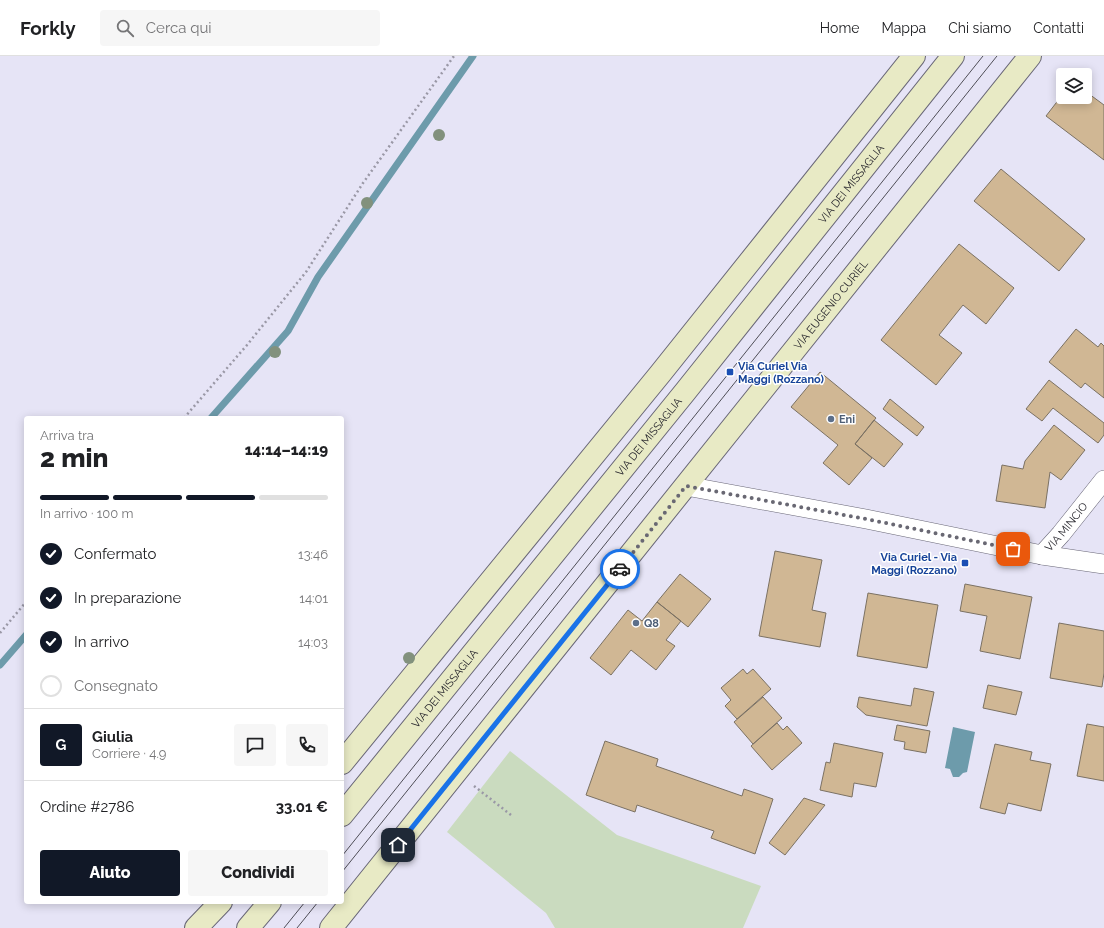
<!DOCTYPE html>
<html lang="it">
<meta charset="utf-8">
<style>
:root{--surface:#fff;--page:#f6f6f6;--text:#202124;--muted:#757577;--line:#e0e0e0;--accent:#111827}
body{margin:0;font-family:Raleway,sans-serif;background:var(--page);color:var(--text);height:100vh;display:flex;flex-direction:column;font-size:15px;white-space:nowrap}
*{box-sizing:border-box;margin:0}
p{font-size:13px;color:var(--muted)}
.icon{flex:none;width:22px;height:22px;fill:none;stroke:currentColor;stroke-width:2;stroke-linecap:round;stroke-linejoin:round}
.map{position:relative;flex:1;overflow:hidden}
.sheet{position:absolute;left:24px;top:360px;width:320px;height:488px;display:flex;flex-direction:column;background:var(--surface);border-radius:4px;box-shadow:0 2px 10px #0003}
.sheet>*{flex:none}
.fabs{position:absolute;left:1056px;top:12px;display:grid;gap:8px}
.fabs a{display:grid;place-items:center;width:36px;height:36px;border-radius:4px;background:var(--surface);box-shadow:0 2px 10px #0003;font-size:20px}
.pin{position:absolute;display:grid;place-items:center;width:34px;height:34px;color:#fff;margin:-17px;border-radius:8px;box-shadow:0 2px 6px #0006}
.courier{position:absolute;display:grid;place-items:center;width:40px;height:40px;margin:-20px;border:3px solid #1a73e8;border-radius:50%;background:#fff;color:#222;box-shadow:0 1px 5px #0007}
.head em{font-style:normal;font-weight:800}
.head div{display:flex;flex-direction:column-reverse}
.head{display:flex;align-items:center;justify-content:space-between;height:68px;padding:0 16px}
h1{font-size:26px;font-weight:800;line-height:30px}
.bar{display:grid;grid-template-columns:repeat(4,1fr);gap:6px 4px;align-content:center;height:48px;padding:0 16px}
.bar i{height:5px;border-radius:3px;background:var(--line)}
.bar .selected{background:var(--accent)}
.bar p{grid-column:span 4}
.line{display:flex;align-items:center;gap:10px;padding:0 16px;border-top:1px solid var(--line)}
.line div{flex:1}
.round{display:grid;place-items:center;flex:none;width:42px;height:42px;border-radius:4px;background:var(--page)}
ol{padding:0 16px;list-style:none}
li{display:flex;align-items:center;gap:12px;height:44px}
li p{margin-inline-start:auto}
li .icon{padding:4px;border-radius:50%;background:var(--accent);color:#fff;stroke-width:4}
li:last-child{color:var(--muted)}
li i{width:22px;height:22px;border:2px solid var(--line);border-radius:50%}
.button{display:flex;gap:8px;margin-top:auto;padding:8px 16px}
.button a{flex:1;height:46px;border-radius:4px;background:var(--accent);color:#fff;font-size:16px;font-weight:800;line-height:46px;text-align:center}
.button a+a{background:var(--page);color:var(--text)}
header{display:flex;align-items:center;gap:24px;box-sizing:border-box;height:56px;padding:0 20px;background:var(--surface);border-bottom:1px solid var(--line)}
header strong{font-size:19px}
nav{display:flex;gap:22px;margin-inline-start:auto;font-size:14px}
.search{width:280px;height:36px;background:var(--page);display:flex;align-items:center;gap:10px;box-sizing:border-box;padding:0 14px;border-radius:4px;color:var(--muted);font-size:15px}
.map>svg:first-child{display:block}
.green{fill:#cadbbf}
.water{fill:#6d9bab}
.lines{fill:none;stroke-linecap:round;stroke-linejoin:round}
.stream{stroke:#6d9bab;stroke-width:7}
.building{fill:#d0b794;stroke:#7b7163}
.street-casing{stroke:#696777;stroke-width:20}
.secondary-casing{stroke:#696777;stroke-width:24}
.path{stroke:#9a98a6;stroke-width:2.5;stroke-dasharray:2 3;stroke-linecap:butt}
.street{stroke:#fff;stroke-width:19}
.secondary{stroke:#e8eac5;stroke-width:22}
.tram{stroke:#4f4e57;stroke-width:1}
.tree{fill:#82917d}
.done{stroke:#696873;stroke-width:4;stroke-dasharray:0 7.2}
.route{stroke:#1a73e8;stroke-width:5}
.transit-dot{fill:#1a4fb4;stroke:#fff;stroke-width:1.5}
.service-dot{fill:#5c6f8a;stroke:#fff;stroke-width:1.5}
.labels{text-anchor:middle;stroke-width:3;stroke-linejoin:round;paint-order:stroke}
.street-label{font-size:11px;fill:#26252c;stroke:#fff}
.transit-label{font-size:11px;font-weight:bold;fill:#164399;stroke:#fff;text-anchor:start}
.service-label{font-size:11px;font-weight:bold;fill:#4e5e75;stroke:#fff;text-anchor:start}
</style>
<header>
<strong>Forkly</strong>
<div class="search"><svg class="icon" aria-label="search" viewBox="0 0 24 24"><circle cx="10" cy="10" r="6"/><path d="M15 15l6 6"/></svg>Cerca qui</div>
<nav><a>Home</a><a>Mappa</a><a>Chi siamo</a><a>Contatti</a></nav>
</header>
<div class="map">
<svg width="1104" height="872" viewBox="0 0 1104 872">
<rect width="100%" height="100%" fill="#e6e4f6"/>
<path class="green" d="M510,695L617,779L761,830L743,872H555L546,857L447,776Z"/>
<path class="water" d="M953,671L975,676L967,716L963,717L959,721H953L950,713L945,712Z"/>
<g class="lines">
<path class="stream" d="M211,362L288,275L318,221L473,0
M0,609L26,579"/>
</g>
<path class="building" d="M1085,35L1104,49V104L1046,60L1063,38V41H1085Z
M1001,113L1085,183L1059,215L974,145Z
M959,188L1014,232L986,268L963,249L939,279L962,297L936,329L881,284Z
M1076,273L1098,291L1101,287L1104,290V342L1085,327L1081,332L1049,306Z
M820,316L876,362L855,388L872,402L849,429L823,407L838,389L791,351Z
M1049,324L1104,367V379L1098,387L1053,352L1042,365L1026,353Z
M890,343L924,371L917,380L883,353Z
M874,364L903,388L884,411L855,388Z
M1054,369L1085,394L1061,424L1050,416L1045,452L996,445L1002,409L1023,413L1025,405Z
M775,495L822,504L812,554L826,557L820,591L759,580Z
M680,518L711,543L688,571L657,546Z
M965,528L1032,541L1020,603L980,595L987,560L960,555Z
M868,537L938,549L927,612L857,600Z
M657,546L681,565L666,584L675,590L656,614L631,594L611,619L590,602L628,554L642,565Z
M1059,567L1104,575V617L1102,631L1050,622Z
M743,613L747,618L753,613L771,633L737,663L725,650L731,644L721,632Z
M988,629L1022,636L1016,659L983,652Z
M914,632L934,636L927,670L866,659L857,651L859,641L911,650Z
M763,641L782,662L753,688L734,666Z
M777,667L783,674L787,670L802,687L772,714L751,690Z
M1087,668L1104,671V725L1077,720Z
M897,669L930,675L926,697L904,693L905,686L894,684Z
M605,685L658,703L656,710L742,740L744,733L773,743L755,798L711,782L714,775L637,749L635,756L586,739Z
M834,687L883,697L876,731L854,727L852,741L820,734L826,706L830,707Z
M995,688L1032,696L1030,704L1051,708L1041,755L1008,747L1005,758L980,752Z
M804,742L825,749L785,799L769,787Z"/>
<g class="lines">
<defs>
<g id="street">
<path d="M686,430L866,463L1042,499L1104,508"/>
<path id="s1" d="M1042,499L1061,478L1104,424"/>
</g>
<g id="secondary">
<path d="M342,707L660,318L914,0"/>
<path id="s2" d="M342,759L685,336L953,0"/>
<path d="M196,872L221,846"/>
<path d="M248,872L270,846"/>
<path id="s3" d="M331,872L1030,0"/>
</g>
</defs>
<use href="#street" class="street-casing"/>
<use href="#secondary" class="secondary-casing"/>
<path class="path" d="M184,362L247,289L306,216L363,127L454,0
M0,577L26,546
M474,730L511,759"/>
<use href="#street" class="street"/>
<use href="#secondary" class="secondary"/>
<path class="tram" d="M342,800L983,0
M342,816L997,0
M284,872L305,846
M297,872L318,846"/>
</g>
<g class="tree">
<circle cx="439" cy="79" r="6"/>
<circle cx="367" cy="147" r="6"/>
<circle cx="275" cy="296" r="6"/>
<circle cx="409" cy="602" r="6"/>
</g>
<g class="lines">
<path class="done" d="M620,513L686,430L866,463L1013,493"/>
<path class="route" d="M398,789L620,513"/>
</g>
<g class="transit-dot">
<rect x="726" y="312" width="8" height="8" rx="2"/>
<rect x="961" y="503" width="8" height="8" rx="2"/>
</g>
<g class="service-dot">
<circle cx="831" cy="363" r="4"/>
<circle cx="636" cy="567" r="4"/>
</g>
<g class="labels">
<g class="street-label">
<text dy="4" stroke="none"><textPath href="#s2" startOffset="811">VIA DEI MISSAGLIA</textPath></text>
<text dy="4" stroke="none"><textPath href="#s3" startOffset="799">VIA EUGENIO CURIEL</textPath></text>
<text dy="4" stroke="none"><textPath href="#s2" startOffset="487">VIA DEI MISSAGLIA</textPath></text>
<text dy="4" stroke="none"><textPath href="#s1" startOffset="37">VIA MINCIO</textPath></text>
<text dy="4" stroke="none"><textPath href="#s2" startOffset="163">VIA DEI MISSAGLIA</textPath></text>
</g>
<g class="transit-label">
<text x="738" y="314">Via Curiel Via<tspan x="738" dy="13">Maggi (Rozzano)</tspan></text>
<text x="957" y="505" text-anchor="end">Via Curiel - Via<tspan x="957" dy="13">Maggi (Rozzano)</tspan></text>
</g>
<g class="service-label">
<text x="839" y="367">Eni</text>
<text x="644" y="571">Q8</text>
</g>
</g>
</svg>
<div class="fabs">
<a><svg class="icon" aria-label="layers" viewBox="0 0 24 24"><path d="M12 4l9 5-9 5-9-5zM3 14l9 5 9-5"/></svg></a>
</div>
<div class="pin" style="left:1013px;top:493px;background:#ea580c"><svg class="icon" aria-label="bag" viewBox="0 0 24 24"><path d="M5 8h14l-1 12H6zM9 8a3 3 0 0 1 6 0"/></svg></div>
<div class="pin" style="left:398px;top:789px;background:#1f2937"><svg class="icon" aria-label="home" viewBox="0 0 24 24"><path d="M3 11l9-7 9 7M6 9v11h12V9"/></svg></div>
<div class="courier" style="left:620px;top:513px"><svg class="icon" aria-label="car" viewBox="0 0 24 24"><path d="M5 17H2v-5l4-1 3-4h7l3 4 3 1v5h-3M9 17h6M6 11h13"/><circle cx="7" cy="17" r="2"/><circle cx="17" cy="17" r="2"/></svg></div>
<section class="sheet">
<div class="head"><div><h1>2 min</h1><p>Arriva tra</p></div><em>14:14–14:19</em></div>
<div class="bar"><i class="selected"></i><i class="selected"></i><i class="selected"></i><i></i><p>In arrivo · 100 m</p></div>
<ol>
<li><svg class="icon" aria-label="check" viewBox="0 0 24 24"><path d="M5 12l5 5 9-10"/></svg>Confermato<p>13:46</p></li>
<li><svg class="icon" aria-label="check" viewBox="0 0 24 24"><path d="M5 12l5 5 9-10"/></svg>In preparazione<p>14:01</p></li>
<li><svg class="icon" aria-label="check" viewBox="0 0 24 24"><path d="M5 12l5 5 9-10"/></svg>In arrivo<p>14:03</p></li>
<li><i></i>Consegnato</li>
</ol>
<div class="line" style="height:72px"><b class="round" style="background:var(--accent);color:#fff">G</b><div><b>Giulia</b><p>Corriere · 4.9</p></div><a class="round"><svg class="icon" aria-label="chat" viewBox="0 0 24 24"><path d="M4 5h16v11H9l-5 4z"/></svg></a><a class="round"><svg class="icon" aria-label="phone" viewBox="0 0 24 24"><path d="M5 4h4l2 5-3 2q2 4 5 5l2-3 5 2v4C11 20 4 13 5 4z"/></svg></a></div>
<div class="line" style="height:52px"><div>Ordine #2786</div><b>33.01 €</b></div>
<div class="button"><a>Aiuto</a><a>Condividi</a></div>
</section>
</div>
